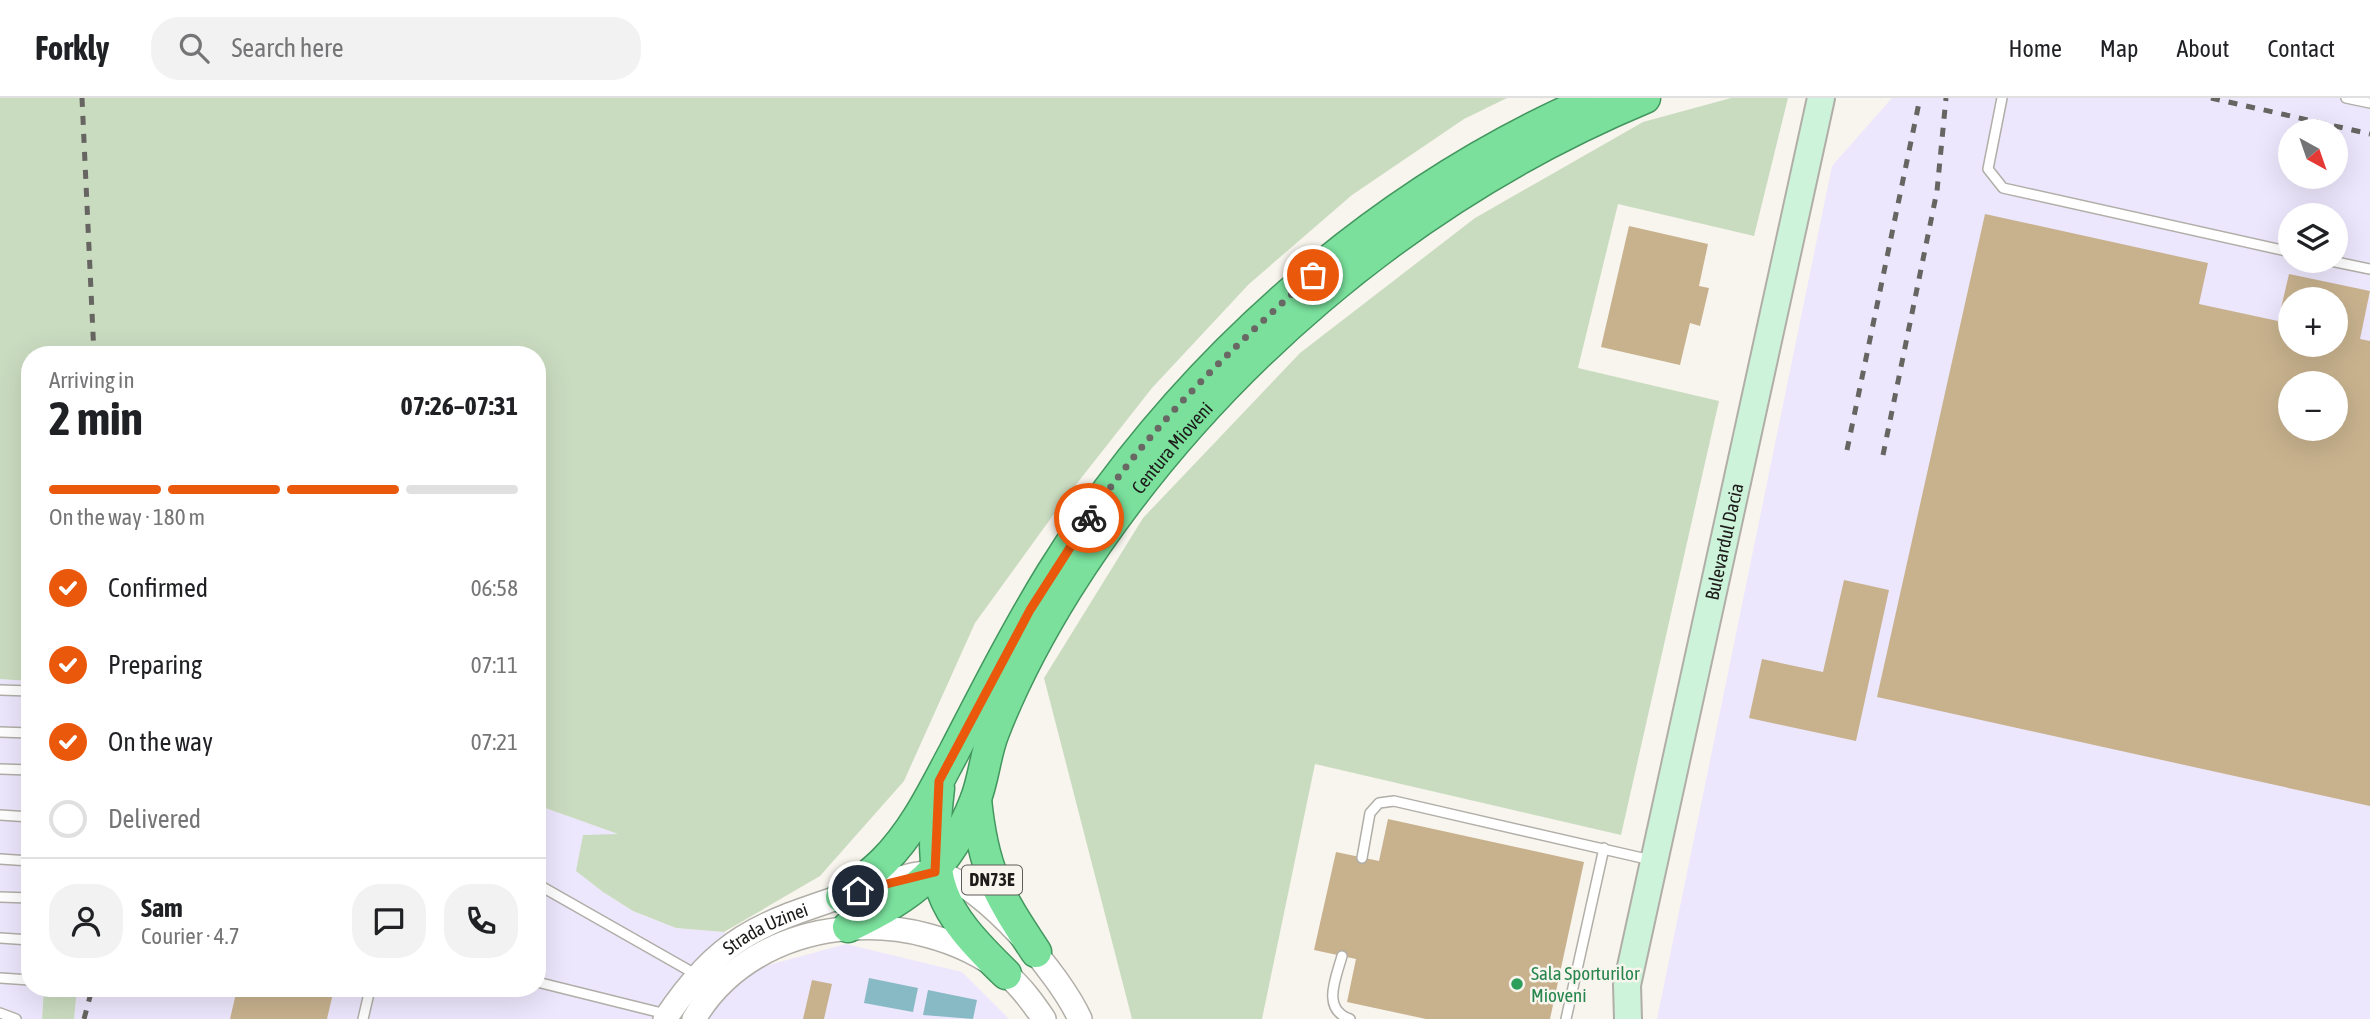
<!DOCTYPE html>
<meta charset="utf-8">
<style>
:root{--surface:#fff;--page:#f2f2f2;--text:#202124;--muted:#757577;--line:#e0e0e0;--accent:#ea580c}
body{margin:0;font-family:"Asap Condensed",sans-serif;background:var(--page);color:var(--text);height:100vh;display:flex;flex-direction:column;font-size:26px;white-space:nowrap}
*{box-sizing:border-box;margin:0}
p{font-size:23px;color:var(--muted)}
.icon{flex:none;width:38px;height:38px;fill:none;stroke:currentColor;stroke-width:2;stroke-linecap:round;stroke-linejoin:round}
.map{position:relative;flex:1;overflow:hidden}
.sheet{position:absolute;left:21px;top:248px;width:525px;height:651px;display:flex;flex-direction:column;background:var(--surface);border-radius:28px;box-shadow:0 7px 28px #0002}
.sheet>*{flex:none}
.needle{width:46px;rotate:140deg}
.controls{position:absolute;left:2278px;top:21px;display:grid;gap:14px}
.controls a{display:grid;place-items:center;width:70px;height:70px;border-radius:50%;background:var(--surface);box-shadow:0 7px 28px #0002;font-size:35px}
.pin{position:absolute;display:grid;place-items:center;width:60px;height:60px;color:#fff;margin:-30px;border:4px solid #fff;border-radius:50%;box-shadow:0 2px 7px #0007}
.courier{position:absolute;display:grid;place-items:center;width:70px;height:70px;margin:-35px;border:5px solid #ea580c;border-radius:50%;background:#fff;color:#222;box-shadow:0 2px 9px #0007}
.head em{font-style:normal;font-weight:700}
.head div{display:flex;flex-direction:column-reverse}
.head{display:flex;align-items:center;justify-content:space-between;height:119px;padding:0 28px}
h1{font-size:46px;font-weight:700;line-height:52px}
.bar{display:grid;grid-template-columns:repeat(4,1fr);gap:10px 7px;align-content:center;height:84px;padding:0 28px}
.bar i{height:9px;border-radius:5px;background:var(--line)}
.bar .active{background:var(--accent)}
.bar p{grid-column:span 4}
.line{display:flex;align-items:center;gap:18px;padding:0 28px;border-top:2px solid var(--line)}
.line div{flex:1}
.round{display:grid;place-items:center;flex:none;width:74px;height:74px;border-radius:28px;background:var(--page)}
ol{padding:0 28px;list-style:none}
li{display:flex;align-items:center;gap:21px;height:77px}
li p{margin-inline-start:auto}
li .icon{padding:7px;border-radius:50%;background:var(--accent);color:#fff;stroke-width:4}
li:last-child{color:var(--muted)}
li i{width:38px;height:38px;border:4px solid var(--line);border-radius:50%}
header{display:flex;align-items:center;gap:42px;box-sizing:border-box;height:98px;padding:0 35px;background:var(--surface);border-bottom:2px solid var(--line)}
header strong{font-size:33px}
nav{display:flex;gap:38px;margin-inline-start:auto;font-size:24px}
.search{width:490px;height:63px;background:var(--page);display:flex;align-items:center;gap:18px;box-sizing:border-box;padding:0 24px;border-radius:28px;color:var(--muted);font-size:26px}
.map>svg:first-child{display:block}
.industrial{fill:#ede7fd;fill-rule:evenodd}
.green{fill:#cadcc0}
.water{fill:#88bac5}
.building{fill:#c8b28e;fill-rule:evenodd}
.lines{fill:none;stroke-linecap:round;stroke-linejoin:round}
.service-casing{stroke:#b1aea8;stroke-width:12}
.tertiary-casing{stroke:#b1aea8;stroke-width:26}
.secondary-casing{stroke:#b1aea8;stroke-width:30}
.trunk-casing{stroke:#43965e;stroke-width:33}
.service{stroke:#fff;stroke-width:9}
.tertiary{stroke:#fff;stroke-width:23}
.secondary{stroke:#cdf3da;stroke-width:26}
.trunk{stroke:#7ae09c;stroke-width:30}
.rail{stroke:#676562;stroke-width:5;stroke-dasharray:9 9;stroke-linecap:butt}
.done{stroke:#6a6864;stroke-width:7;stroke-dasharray:0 12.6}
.route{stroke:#ea580c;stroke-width:9}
.leisure-dot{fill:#2e9e5b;stroke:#f8f4ee;stroke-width:2.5}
.labels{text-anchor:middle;stroke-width:5;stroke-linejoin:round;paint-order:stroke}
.shield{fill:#f8f4ee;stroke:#5f5d5a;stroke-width:2}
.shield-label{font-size:18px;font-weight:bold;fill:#1d1c1a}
.street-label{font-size:19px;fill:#1d1c1a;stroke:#f8f4ee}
.leisure-label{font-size:19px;fill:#27864d;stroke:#f8f4ee;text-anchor:start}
</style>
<header>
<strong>Forkly</strong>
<div class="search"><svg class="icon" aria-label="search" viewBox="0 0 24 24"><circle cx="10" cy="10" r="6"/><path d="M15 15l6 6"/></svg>Search here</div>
<nav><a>Home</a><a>Map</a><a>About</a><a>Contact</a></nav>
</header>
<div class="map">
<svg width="2370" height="921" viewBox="0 0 2370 921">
<rect width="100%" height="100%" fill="#f8f4ee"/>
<path class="industrial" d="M1892,0H2370V921H1657L1832,68ZM2291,33H2336V79H2291ZM2291,117H2336V163H2291ZM2291,201H2336V247H2291ZM2291,285H2336V331H2291Z
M0,581L30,583V891H44L42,921H0Z
M537,707L621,737L576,772L603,794L633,813L676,830L724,834L765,868L846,846L962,874L1009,921H74L77,891H537Z"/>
<path class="green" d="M0,0H1507L1464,21L1352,97L1249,186L1152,290L1067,398L975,525L904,683L820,778L724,834L676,830L633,813L603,794L576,773L583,737L618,736L537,707V257H30V583L0,581Z
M1731,0H1788L1754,138L1618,106L1578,270L1719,303L1621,737L1315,666L1262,921H1132L1044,580L1143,420L1300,255L1475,120L1643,24Z
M44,891H77L74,921H42Z"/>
<path class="water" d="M869,880L918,890L913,914L864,905Z
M928,892L977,902L973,921L923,917Z"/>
<path class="building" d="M1985,116L2208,165L2199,206L2278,223L2289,176L2370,193L2360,241L2370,243V708L1877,599ZM2291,201H2336V247H2291ZM2291,285H2336V331H2291Z
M1629,128L1708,146L1699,188L1709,190L1700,228L1690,225L1680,267L1601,249Z
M1844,482L1889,492L1856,643L1749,620L1762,561L1823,574Z
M1388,721L1584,764L1550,921H1426L1347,904L1356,861L1314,852L1336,754L1379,763Z
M812,882L832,886L824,921H803Z
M237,891H334L327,921H230Z"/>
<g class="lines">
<defs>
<path id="service" d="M2002,0L1988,71L2003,90L2291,154
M2346,0L2370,5
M2331,163L2370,171
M0,592L30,593
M0,634L30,635
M0,671L30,672
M0,717L30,719
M537,748L540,740
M1362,760L1370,715L1379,705L1394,703L1651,762
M0,761L30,763
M537,786L697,877
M0,799L30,800
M0,840L30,842
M1342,858C1336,880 1321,911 1350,921
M0,880L30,882
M537,884L666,916
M0,915L16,921
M363,921L370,891
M1566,921L1604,750"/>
<g id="tertiary">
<path id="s1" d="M665,921C725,831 768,824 864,791C880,786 921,772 937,775C985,787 1060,877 1080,921"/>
<path d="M694,921C756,815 914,803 1006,876C1021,888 1033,905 1044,921"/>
</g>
<g id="secondary">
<path id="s2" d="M1628,921L1627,887L1821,0"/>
</g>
<g id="trunk">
<path d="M939,690C928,786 937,809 1006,876"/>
<path d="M976,701C983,772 997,795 1036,854"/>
<path d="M841,799C856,787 871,776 884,763C915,732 934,691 954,654C985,594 1016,533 1051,476C1178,271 1373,96 1596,0"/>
<path id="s3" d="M848,829C913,798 948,772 975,703C984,681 985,656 994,634C1013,585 1039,536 1067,491C1203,275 1410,98 1645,0"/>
</g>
</defs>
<use href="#service" class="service-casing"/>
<use href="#tertiary" class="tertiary-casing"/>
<use href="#secondary" class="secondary-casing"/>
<use href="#trunk" class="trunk-casing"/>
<use href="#service" class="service"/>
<use href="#tertiary" class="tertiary"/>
<use href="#secondary" class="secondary"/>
<use href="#trunk" class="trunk"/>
<path class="rail" d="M82,0L94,257
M2211,0L2370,36
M1847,352L1920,0
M1883,357L1937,93L1946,0
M84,921L92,891"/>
</g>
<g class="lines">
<path class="done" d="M1089,420C1151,327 1230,252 1313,177"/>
<path class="route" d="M858,793L935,774L939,683L1030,512L1089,420"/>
</g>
<circle class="leisure-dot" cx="1517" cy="886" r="7"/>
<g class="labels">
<rect class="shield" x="962" y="767.5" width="60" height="29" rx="5"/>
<g class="shield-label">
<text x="992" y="788">DN73E</text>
</g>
<g class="street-label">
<text dy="7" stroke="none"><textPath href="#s3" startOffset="593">Centura Mioveni</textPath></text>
<text dy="7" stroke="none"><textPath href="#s2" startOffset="488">Bulevardul Dacia</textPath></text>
<text dy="7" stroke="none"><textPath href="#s1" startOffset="138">Strada Uzinei</textPath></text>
</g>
<g class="leisure-label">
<text x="1531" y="882">Sala Sporturilor<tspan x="1531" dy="22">Mioveni</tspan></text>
</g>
</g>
</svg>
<div class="controls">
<a><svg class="needle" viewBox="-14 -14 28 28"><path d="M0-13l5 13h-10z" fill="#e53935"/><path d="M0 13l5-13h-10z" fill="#757577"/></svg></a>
<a><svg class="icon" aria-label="layers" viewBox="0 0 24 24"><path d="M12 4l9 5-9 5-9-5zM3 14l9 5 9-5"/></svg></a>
<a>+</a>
<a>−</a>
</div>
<div class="pin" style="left:1313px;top:177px;background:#ea580c"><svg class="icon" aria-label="bag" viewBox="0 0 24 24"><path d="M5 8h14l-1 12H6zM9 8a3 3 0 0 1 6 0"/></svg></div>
<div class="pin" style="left:858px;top:793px;background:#1f2937"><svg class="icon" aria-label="home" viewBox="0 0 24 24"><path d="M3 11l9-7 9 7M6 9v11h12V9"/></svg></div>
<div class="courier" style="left:1089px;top:420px"><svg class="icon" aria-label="bike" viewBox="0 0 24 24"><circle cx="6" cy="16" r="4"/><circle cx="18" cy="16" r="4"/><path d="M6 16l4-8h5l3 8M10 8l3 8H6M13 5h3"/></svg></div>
<section class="sheet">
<div class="head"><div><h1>2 min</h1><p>Arriving in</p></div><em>07:26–07:31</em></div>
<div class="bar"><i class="active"></i><i class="active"></i><i class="active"></i><i></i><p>On the way · 180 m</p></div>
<ol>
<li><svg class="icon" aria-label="check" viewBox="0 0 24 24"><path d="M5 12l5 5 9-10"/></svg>Confirmed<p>06:58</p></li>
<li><svg class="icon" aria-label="check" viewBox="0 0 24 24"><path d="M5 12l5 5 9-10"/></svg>Preparing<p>07:11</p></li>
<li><svg class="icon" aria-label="check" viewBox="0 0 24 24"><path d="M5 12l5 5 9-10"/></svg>On the way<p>07:21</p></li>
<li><i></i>Delivered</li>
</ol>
<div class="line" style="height:126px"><a class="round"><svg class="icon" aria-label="person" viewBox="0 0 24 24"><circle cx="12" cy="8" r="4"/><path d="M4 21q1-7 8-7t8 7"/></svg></a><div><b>Sam</b><p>Courier · 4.7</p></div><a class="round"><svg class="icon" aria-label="chat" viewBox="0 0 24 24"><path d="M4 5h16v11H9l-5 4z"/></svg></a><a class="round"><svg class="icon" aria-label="phone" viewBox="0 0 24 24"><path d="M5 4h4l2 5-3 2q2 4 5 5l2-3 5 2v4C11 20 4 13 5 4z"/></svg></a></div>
</section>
</div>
